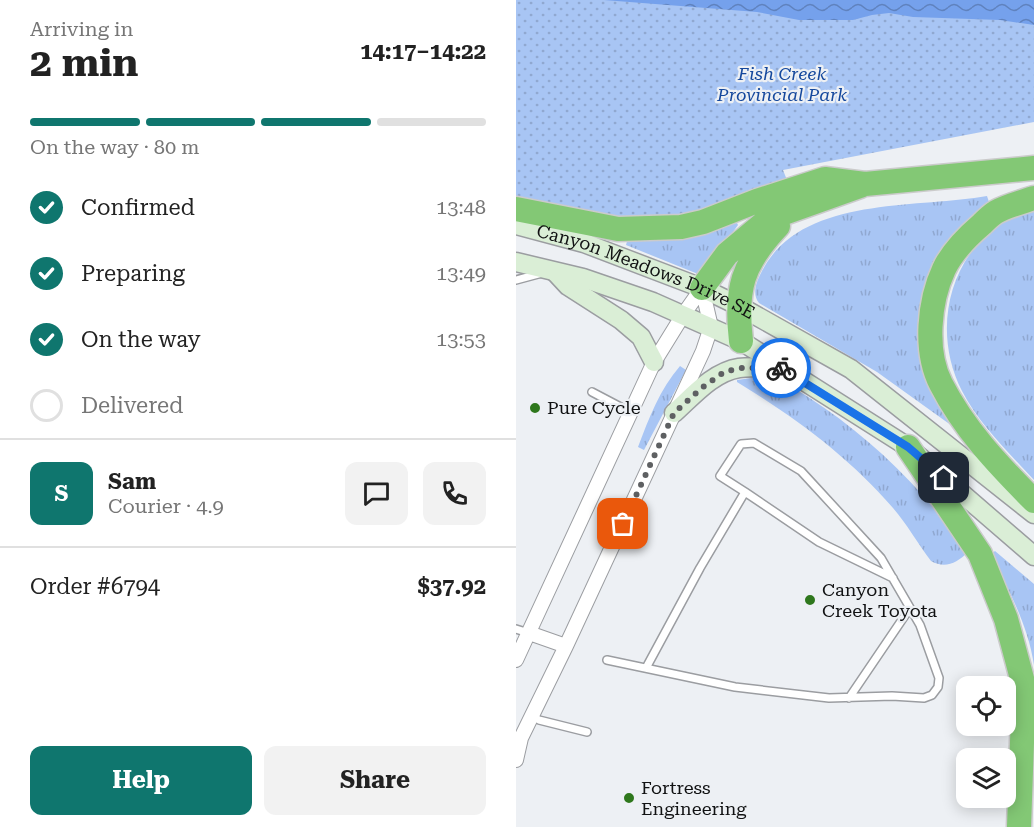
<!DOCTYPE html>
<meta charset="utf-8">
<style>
:root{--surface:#fff;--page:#f2f2f2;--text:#222;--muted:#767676;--line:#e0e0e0;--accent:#0f766e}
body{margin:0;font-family:"Roboto Serif",serif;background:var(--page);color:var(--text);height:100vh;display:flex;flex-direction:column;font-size:22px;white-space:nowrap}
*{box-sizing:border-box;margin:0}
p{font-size:20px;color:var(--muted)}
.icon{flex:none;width:33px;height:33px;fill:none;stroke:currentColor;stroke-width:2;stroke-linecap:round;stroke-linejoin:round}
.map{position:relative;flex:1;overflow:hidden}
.sheet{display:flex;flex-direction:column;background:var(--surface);width:516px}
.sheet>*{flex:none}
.controls{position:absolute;left:440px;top:676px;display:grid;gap:12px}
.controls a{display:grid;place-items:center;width:60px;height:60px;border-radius:12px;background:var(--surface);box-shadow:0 3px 15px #0003;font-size:30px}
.pin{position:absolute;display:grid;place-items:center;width:51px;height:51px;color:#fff;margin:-26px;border-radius:12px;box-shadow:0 3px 9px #0006}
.courier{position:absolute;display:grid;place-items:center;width:60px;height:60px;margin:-30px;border:4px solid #1a73e8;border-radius:50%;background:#fff;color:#222;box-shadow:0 2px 8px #0007}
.head em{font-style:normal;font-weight:700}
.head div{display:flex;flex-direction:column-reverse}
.head{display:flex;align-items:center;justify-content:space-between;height:102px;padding:0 30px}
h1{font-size:39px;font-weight:700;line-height:45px}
.bar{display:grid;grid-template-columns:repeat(4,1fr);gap:9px 6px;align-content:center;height:72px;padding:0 30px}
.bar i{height:8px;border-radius:4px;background:var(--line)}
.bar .current{background:var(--accent)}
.bar p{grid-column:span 4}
.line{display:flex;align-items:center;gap:15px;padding:0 30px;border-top:2px solid var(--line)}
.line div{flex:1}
.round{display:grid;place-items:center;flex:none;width:63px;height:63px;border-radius:12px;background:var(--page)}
ol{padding:0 30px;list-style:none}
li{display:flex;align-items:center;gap:18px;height:66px}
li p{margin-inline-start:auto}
li .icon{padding:6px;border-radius:50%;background:var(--accent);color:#fff;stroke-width:4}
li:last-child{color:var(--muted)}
li i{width:33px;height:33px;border:3px solid var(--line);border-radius:50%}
.primary-button{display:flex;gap:12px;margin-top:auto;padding:12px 30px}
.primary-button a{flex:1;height:69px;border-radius:12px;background:var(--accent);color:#fff;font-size:24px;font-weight:700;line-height:69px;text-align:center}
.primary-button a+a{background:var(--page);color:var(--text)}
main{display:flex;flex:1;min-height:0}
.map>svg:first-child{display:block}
.grass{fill:url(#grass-tufts)}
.park{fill:url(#park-dots)}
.water{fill:url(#water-waves)}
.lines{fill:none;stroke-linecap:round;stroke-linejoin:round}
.service-casing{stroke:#9b9da1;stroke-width:10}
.minor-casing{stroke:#9b9da1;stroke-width:16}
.secondary-casing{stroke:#9b9da1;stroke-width:21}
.motorway-casing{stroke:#cbcbcb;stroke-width:27}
.service{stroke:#fff;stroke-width:7}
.minor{stroke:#fff;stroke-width:14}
.secondary{stroke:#daeed6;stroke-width:18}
.motorway{stroke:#83c875;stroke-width:24}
.done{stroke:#5e6062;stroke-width:6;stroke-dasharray:0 10.8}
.route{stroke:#1a73e8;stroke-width:8}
.poi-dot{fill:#2e771c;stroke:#edf0f4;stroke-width:2}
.labels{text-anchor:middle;stroke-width:4.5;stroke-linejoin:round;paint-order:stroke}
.park-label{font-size:18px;font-style:italic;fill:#15489d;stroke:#edf0f4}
.street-label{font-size:18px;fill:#111213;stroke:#edf0f4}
.poi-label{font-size:18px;fill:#111213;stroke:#edf0f4;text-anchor:start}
</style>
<main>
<section class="sheet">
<div class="head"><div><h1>2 min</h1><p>Arriving in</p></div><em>14:17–14:22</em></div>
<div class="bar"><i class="current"></i><i class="current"></i><i class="current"></i><i></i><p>On the way · 80 m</p></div>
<ol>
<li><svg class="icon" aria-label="check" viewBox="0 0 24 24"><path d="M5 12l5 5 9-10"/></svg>Confirmed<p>13:48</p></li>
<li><svg class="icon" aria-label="check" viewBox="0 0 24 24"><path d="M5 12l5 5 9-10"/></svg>Preparing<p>13:49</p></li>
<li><svg class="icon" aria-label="check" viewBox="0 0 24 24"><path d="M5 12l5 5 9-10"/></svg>On the way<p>13:53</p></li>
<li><i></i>Delivered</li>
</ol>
<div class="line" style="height:108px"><b class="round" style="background:var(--accent);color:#fff">S</b><div><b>Sam</b><p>Courier · 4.9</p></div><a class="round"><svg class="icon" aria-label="chat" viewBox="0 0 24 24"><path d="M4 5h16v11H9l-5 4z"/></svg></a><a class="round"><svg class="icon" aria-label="phone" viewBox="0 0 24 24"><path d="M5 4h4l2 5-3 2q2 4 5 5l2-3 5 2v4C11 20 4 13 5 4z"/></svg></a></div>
<div class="line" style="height:78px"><div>Order #6794</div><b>$37.92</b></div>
<div class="primary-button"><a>Help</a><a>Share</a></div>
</section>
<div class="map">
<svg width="518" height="827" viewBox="0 0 518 827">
<defs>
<pattern id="grass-tufts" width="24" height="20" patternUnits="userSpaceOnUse" patternTransform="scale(1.5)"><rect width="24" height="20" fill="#a8c5f4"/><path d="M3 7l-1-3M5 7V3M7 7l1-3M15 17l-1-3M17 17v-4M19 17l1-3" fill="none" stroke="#90a8d0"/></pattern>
<pattern id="park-dots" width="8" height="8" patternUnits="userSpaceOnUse" patternTransform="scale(1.5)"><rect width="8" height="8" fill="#a8c5f4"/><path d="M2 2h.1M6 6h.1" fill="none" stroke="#90a8d0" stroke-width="1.8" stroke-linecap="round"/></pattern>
<pattern id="water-waves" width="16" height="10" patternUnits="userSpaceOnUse" patternTransform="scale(1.5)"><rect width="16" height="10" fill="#75a1ec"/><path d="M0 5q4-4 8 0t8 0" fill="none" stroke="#5f82be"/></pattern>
</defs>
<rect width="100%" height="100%" fill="#edf0f4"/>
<path class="grass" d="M471,196L474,205L413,301L439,428L361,372L243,303C236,295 240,282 245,273C283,195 399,209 471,196Z
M518,208V480C493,453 463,424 446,391C410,321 440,231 518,208Z
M221,223L222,225L187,274H182L110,245L112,238L184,233Z
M164,366L170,370L128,450L122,447C133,418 144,389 164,366Z
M242,377C267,379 287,393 307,407C365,447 412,496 452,552C441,563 429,569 415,561C402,544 391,524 377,508C332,456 280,418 221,382V380Z
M479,551L518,584V665C512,625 493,590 474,555Z"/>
<path class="park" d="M0,0H518V122L267,170L271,180L173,216L95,219L0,200Z"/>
<path class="water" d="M88,0H518V25L484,20L397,17L373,13L356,15L337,20H283L241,12Z"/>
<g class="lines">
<defs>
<path id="service" d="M0,280L26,273
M76,392L116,413
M229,492L303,542L377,578
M0,629L13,633
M91,660L219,687L313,698L376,696L408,698L416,695L422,687L423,678L404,625L365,558L285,471L238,443L225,444L204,476L229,492L184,568L130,668
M333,698L394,608
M16,716L23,720L71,732"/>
<path id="minor" d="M13,633L50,646
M0,660L138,362L167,315L186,288
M0,760L5,738L50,646L187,351L195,327L186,288"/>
<g id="secondary">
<path id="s1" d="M0,225L68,243L186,288L223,306L335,369L518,514"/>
<path d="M0,262L67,278L137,302L225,341L392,447L518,556"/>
<path d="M39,272L52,286L105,320L125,337L138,362"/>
<path d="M158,413C177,396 197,372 223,368C236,366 252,368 265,368"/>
</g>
<path id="motorway" d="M518,198C506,202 491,206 480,212C475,215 470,220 466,224C452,236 436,252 428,269C413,301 408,351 425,384C448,429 482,465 518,501
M0,209L102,229L165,227L187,222L241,201L309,179L349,184L518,168
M186,288L211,254L254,218L344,186
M225,341C219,289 226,264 262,226
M392,447L464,554L490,619L508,686L503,827"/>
</defs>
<use href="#service" class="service-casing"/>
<use href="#minor" class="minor-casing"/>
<use href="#secondary" class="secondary-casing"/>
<use href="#motorway" class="motorway-casing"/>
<use href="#service" class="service"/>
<use href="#minor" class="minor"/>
<use href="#secondary" class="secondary"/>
<use href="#motorway" class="motorway"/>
</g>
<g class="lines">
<path class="done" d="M107,524L158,413L187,387L208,372L224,368H265"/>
<path class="route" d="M265,368L392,447L428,478"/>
</g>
<g class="poi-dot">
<circle cx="19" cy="408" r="6"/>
<circle cx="294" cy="600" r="6"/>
<circle cx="113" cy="798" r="6"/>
</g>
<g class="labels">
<g class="park-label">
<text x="266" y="80">Fish Creek<tspan x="266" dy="21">Provincial Park</tspan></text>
</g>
<g class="street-label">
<text dy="6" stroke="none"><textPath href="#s1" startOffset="138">Canyon Meadows Drive SE</textPath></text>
</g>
<g class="poi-label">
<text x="31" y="414">Pure Cycle</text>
<text x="306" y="596">Canyon<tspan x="306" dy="21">Creek Toyota</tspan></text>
<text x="125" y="794">Fortress<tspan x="125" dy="21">Engineering</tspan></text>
</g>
</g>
</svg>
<div class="controls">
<a><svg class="icon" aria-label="locate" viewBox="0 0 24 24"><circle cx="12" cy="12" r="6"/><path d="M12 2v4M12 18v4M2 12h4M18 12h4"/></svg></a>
<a><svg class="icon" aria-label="layers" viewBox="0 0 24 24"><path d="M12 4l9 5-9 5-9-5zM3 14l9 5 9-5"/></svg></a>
</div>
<div class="pin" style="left:107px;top:524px;background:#ea580c"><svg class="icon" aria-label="bag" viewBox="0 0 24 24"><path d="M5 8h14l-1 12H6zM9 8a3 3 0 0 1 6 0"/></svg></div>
<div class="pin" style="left:428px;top:478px;background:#1f2937"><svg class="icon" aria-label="home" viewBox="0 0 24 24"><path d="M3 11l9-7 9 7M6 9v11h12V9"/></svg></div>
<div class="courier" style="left:265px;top:368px"><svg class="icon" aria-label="bike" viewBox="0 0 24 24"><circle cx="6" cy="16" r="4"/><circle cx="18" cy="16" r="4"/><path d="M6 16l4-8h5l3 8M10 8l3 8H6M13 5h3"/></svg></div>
</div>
</main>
